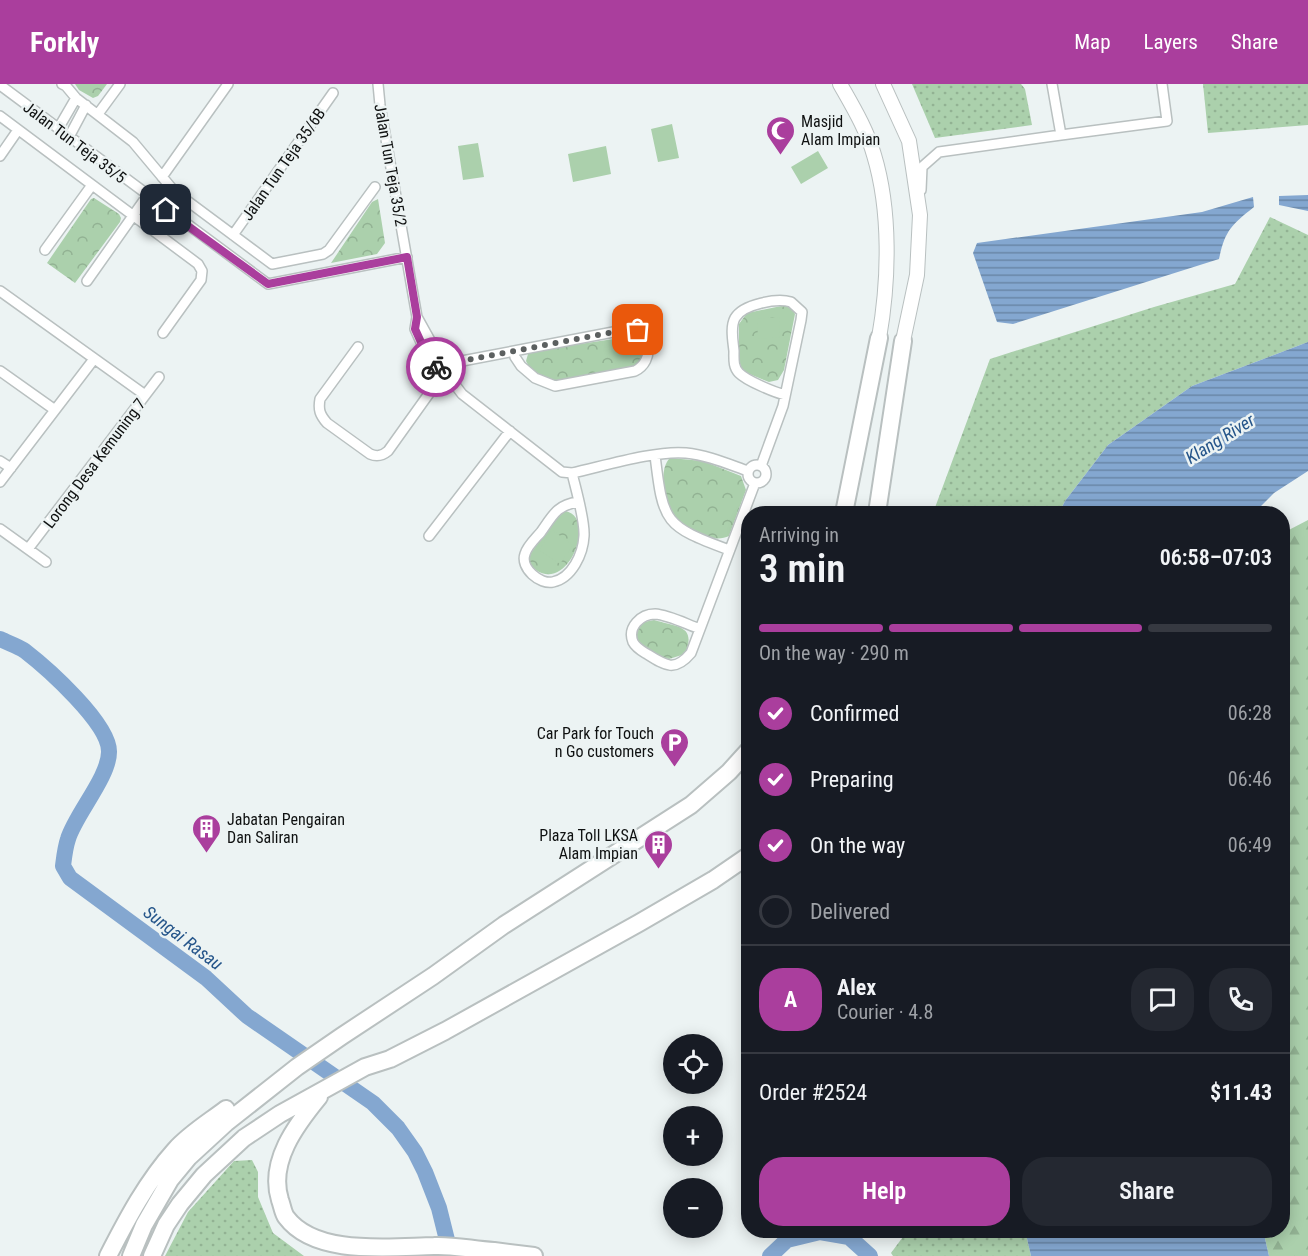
<!DOCTYPE html>
<meta charset="utf-8">
<style>
:root{--surface:#171b24;--page:#242831;--text:#f1f3f6;--muted:#9ea1a6;--line:#363941;--accent:#aa3e9d}
body{margin:0;font-family:"Roboto Condensed",sans-serif;background:var(--page);color:var(--text);height:100vh;display:flex;flex-direction:column;font-size:22px;white-space:nowrap}
*{box-sizing:border-box;margin:0}
p{font-size:20px;color:var(--muted)}
.icon{flex:none;width:33px;height:33px;fill:none;stroke:currentColor;stroke-width:2;stroke-linecap:round;stroke-linejoin:round}
.map{position:relative;flex:1;overflow:hidden}
.side{position:absolute;left:741px;top:422px;width:549px;height:732px;display:flex;flex-direction:column;background:var(--surface);border-radius:24px;box-shadow:0 3px 15px #0003}
.side>*{flex:none}
.fabs{position:absolute;left:663px;top:950px;display:grid;gap:12px}
.fabs a{display:grid;place-items:center;width:60px;height:60px;border-radius:50%;background:var(--surface);box-shadow:0 3px 15px #0003;font-size:30px}
.pin{position:absolute;display:grid;place-items:center;width:51px;height:51px;color:#fff;margin:-26px;border-radius:12px;box-shadow:0 3px 9px #0006}
.courier{position:absolute;display:grid;place-items:center;width:60px;height:60px;margin:-30px;border:4px solid #aa3e9d;border-radius:50%;background:#fff;color:#222;box-shadow:0 2px 8px #0007}
.summary em{font-style:normal;font-weight:600}
.summary div{display:flex;flex-direction:column-reverse}
.summary{display:flex;align-items:center;justify-content:space-between;height:102px;padding:0 18px}
h1{font-size:39px;font-weight:600;line-height:45px}
.bar{display:grid;grid-template-columns:repeat(4,1fr);gap:9px 6px;align-content:center;height:72px;padding:0 18px}
.bar i{height:8px;border-radius:4px;background:var(--line)}
.bar .on{background:var(--accent)}
.bar p{grid-column:span 4}
.line{display:flex;align-items:center;gap:15px;padding:0 18px;border-top:2px solid var(--line)}
.line div{flex:1}
.round{display:grid;place-items:center;flex:none;width:63px;height:63px;border-radius:24px;background:var(--page)}
ol{padding:0 18px;list-style:none}
li{display:flex;align-items:center;gap:18px;height:66px}
li p{margin-inline-start:auto}
li .icon{padding:6px;border-radius:50%;background:var(--accent);color:#fff;stroke-width:4}
li:last-child{color:var(--muted)}
li i{width:33px;height:33px;border:3px solid var(--line);border-radius:50%}
.action{display:flex;gap:12px;margin-top:auto;padding:12px 18px}
.action a{flex:1;height:69px;border-radius:24px;background:var(--accent);color:#fff;font-size:24px;font-weight:600;line-height:69px;text-align:center}
.action a+a{background:var(--page);color:var(--text)}
header{display:flex;align-items:center;gap:36px;box-sizing:border-box;height:84px;padding:0 30px;background:var(--accent);color:#fff}
header strong{font-size:28px}
nav{display:flex;gap:33px;margin-inline-start:auto;font-size:21px}
.map>svg:first-child{display:block}
.grass{fill:url(#grass-dots)}
.forest{fill:url(#forest-firs)}
.park{fill:url(#park-crowns)}
.pitch{fill:#abd0ac}
.water{fill:url(#water-rules)}
.lines{fill:none;stroke-linecap:round;stroke-linejoin:round}
.river{stroke:#84a7d0;stroke-width:16}
.minor-casing{stroke:#b9c0c0;stroke-width:12}
.primary-casing{stroke:#b9c0c0;stroke-width:16}
.motorway-casing{stroke:#b9c0c0;stroke-width:20}
.minor{stroke:#fff;stroke-width:9}
.primary{stroke:#fff;stroke-width:14}
.motorway{stroke:#fff;stroke-width:16}
.done{stroke:#5c6060;stroke-width:6;stroke-dasharray:0 10.8}
.route{stroke:#aa3e9d;stroke-width:8}
.labels{text-anchor:middle;stroke-width:5;stroke-linejoin:round;paint-order:stroke}
.poi-label{font-size:16px;fill:#0f1111;stroke:#ecf3f3;text-anchor:start}
.street-label{font-size:16px;fill:#0f1111;stroke:#ecf3f3}
.water-label{font-size:18px;font-style:italic;fill:#25558a;stroke:#ecf3f3}
</style>
<header>
<strong>Forkly</strong>
<nav><a>Map</a><a>Layers</a><a>Share</a></nav>
</header>
<div class="map">
<svg width="1308" height="1172" viewBox="0 0 1308 1172">
<defs>
<pattern id="grass-dots" width="8" height="8" patternUnits="userSpaceOnUse" patternTransform="scale(1.5)"><rect width="8" height="8" fill="#abd0ac"/><path d="M2 2h.1M6 6h.1" fill="none" stroke="#92b293" stroke-width="1.8" stroke-linecap="round"/></pattern>
<pattern id="forest-firs" width="22" height="20" patternUnits="userSpaceOnUse" patternTransform="scale(1.5)"><rect width="22" height="20" fill="#abd0ac"/><path d="M5 1l3.5 6h-7zM16 11l3.5 6h-7z" fill="#92b293"/></pattern>
<pattern id="park-crowns" width="20" height="18" patternUnits="userSpaceOnUse" patternTransform="scale(1.5)"><rect width="20" height="18" fill="#abd0ac"/><path d="M2 6a3 3 0 1 1 6 0M12 15a3 3 0 1 1 6 0" fill="none" stroke="#92b293"/></pattern>
<pattern id="water-rules" width="6" height="5" patternUnits="userSpaceOnUse" patternTransform="scale(1.5)"><rect width="6" height="5" fill="#84a7d0"/><path d="M0 2.5h6" fill="none" stroke="#6a87a7"/></pattern>
</defs>
<rect width="100%" height="100%" fill="#ecf3f3"/>
<path class="grass" d="M912,0H1021L1025,5L1032,41L935,54Z
M1203,0H1308V41L1208,49Z
M1270,133L1308,151V258L1192,302L1108,361L1065,417L1059,429H933L990,275L1154,223L1235,200Z
M252,1076L258,1088V1113L273,1149L304,1172H165L188,1128L234,1077Z
M908,1146H1025L1031,1172H893L891,1169Z"/>
<path class="forest" d="M1308,436V1172H1269L1263,1146H1282L1283,449Z"/>
<path class="park" d="M75,0H107L98,12L93,14L79,6Z
M94,114L119,130L121,134L120,138L75,199L47,179L91,115Z
M378,115L385,159L377,170L331,179L372,118Z
M786,221L791,223L795,230L784,286L778,296L769,298L747,289L742,285L739,277V240L747,229Z
M634,252L642,257C644,267 643,275 635,282L554,298C544,295 530,287 526,277L528,270L532,267Z
M670,374L703,377L741,392L746,406L729,452C714,460 683,447 673,433C664,420 658,385 670,374Z
M565,427C598,433 568,509 536,486C529,482 529,477 530,470L559,431Z
M654,536C677,543 697,541 685,570L669,575L658,572L640,559L637,554V545L644,538Z"/>
<path class="pitch" d="M672,40L679,74L658,78L651,45Z
M478,59L484,93L463,96L458,62Z
M606,62L611,90L573,98L568,70Z
M818,67L828,84L801,100L791,83Z
M779,233L780,253L758,255L757,235Z
M552,446L573,461L560,480L539,466Z"/>
<path class="water" d="M1308,111V127L1279,121V112Z
M1253,113L1254,123C1231,141 1225,147 1219,175L1013,240L997,238L973,169L977,159L1202,128Z
M1308,258V387L1274,409L1254,429H1059L1065,417L1108,361L1192,302Z
M1025,1146H1263L1269,1172H1031Z"/>
<g class="lines">
<path class="river" d="M0,555C8,559 18,562 25,567C47,584 110,640 109,668C109,693 75,731 68,755C65,764 64,774 63,782L70,794L206,894L247,932L373,1019L398,1044L415,1068L425,1088L439,1124L451,1172
M770,1172L787,1156L820,1148L849,1153L870,1172"/>
<defs>
<path id="minor" d="M62,0L66,2L76,14L133,58L174,107L272,180L323,170L329,166L375,103
M378,0L380,21L417,233L415,245L430,278L437,282
M1052,0L1061,51L1167,37L1162,0
M0,1L268,200L407,173
M98,30L120,0
M0,32L198,180L202,187L201,196L163,249
M58,45L76,14
M69,53L86,21
M0,72L18,46
M162,93L228,0
M921,106L922,83L939,68L1061,51
M233,151L333,9
M45,166L92,101
M87,197L147,112
M0,207L145,311
M417,233L442,278
M358,263L320,315C318,326 320,331 327,339L370,370C377,373 382,372 388,367L438,297
M434 288a12 12 0 1 1 24 0a12 12 0 1 1-24 0Z
M456,282L462,277L629,245C651,248 655,277 635,287L555,302L535,294L521,282L515,273L514,267
M0,287L55,326
M453,298L462,310L562,388L572,389C604,382 656,366 686,369C707,371 728,380 748,387
M655,371C663,440 665,442 729,466
M0,377L11,384
M748 390a9 9 0 1 1 18 0a9 9 0 1 1-18 0Z
M761,382L783,322L801,236L802,228L791,218C777,214 743,220 735,234C730,243 733,257 734,267C734,275 733,283 739,289C747,297 774,308 785,311
M572,389C576,406 585,436 584,452C583,470 572,494 553,498C540,501 520,484 525,470C527,462 536,454 541,448C553,431 557,421 578,418
M0,398L94,275
M0,445L46,478
M429,452L510,347
M28,465L159,293
M700,545C686,540 669,531 655,530C641,530 627,543 633,558C636,564 642,567 647,570C666,582 675,588 691,569L755,399"/>
<path id="primary" d="M840,0C853,23 867,46 874,71C891,127 889,197 879,254
M883,0L909,57L920,131L917,191L903,257"/>
<path id="motorway" d="M844,429L879,254
M877,429L903,257
M319,1013C296,1041 268,1078 280,1116C282,1121 283,1129 286,1133C315,1172 387,1163 434,1162C454,1161 474,1166 494,1167
M484,1169L494,1167L534,1172
M108,1172C127,1135 147,1097 175,1066C189,1050 209,1038 226,1025
M131,1172L144,1141L170,1096L189,1073L226,1039L297,983L342,952L433,892L504,841L691,721L729,688L748,667
M152,1172L166,1141L180,1120L204,1091L244,1054L280,1030L365,983L390,975L445,947L639,839L713,796L748,772"/>
</defs>
<use href="#minor" class="minor-casing"/>
<use href="#primary" class="primary-casing"/>
<use href="#motorway" class="motorway-casing"/>
<use href="#minor" class="minor"/>
<use href="#primary" class="primary"/>
<use href="#motorway" class="motorway"/>
</g>
<g class="lines">
<path class="done" d="M436,283V294L441,299L448,300L456,295L458,288L456,282L462,277L629,245L638,246"/>
<path class="route" d="M166,126L268,200L407,173L417,233L415,245L430,278L436,283"/>
</g>
<defs>
<symbol id="mosque-pin" viewBox="-11 -11 22 30"><path d="M0 17L-7.5 6A9.5 9.5 0 1 1 7.5 6Z" fill="#aa3e9d" stroke="#ecf3f3"/><path d="M3.5-4.9A6 6 0 1 0 3.5 4.9A5 5 0 1 1 3.5-4.9Z" fill="#fff"/></symbol>
<symbol id="parking-pin" viewBox="-11 -11 22 30"><path d="M0 17L-7.5 6A9.5 9.5 0 1 1 7.5 6Z" fill="#aa3e9d" stroke="#ecf3f3"/><path d="M-3.5-5.5H1a3.5 3.5 0 0 1 0 7H-1V5.5H-3.5ZM-1-3.4V-.6H.8a1.4 1.4 0 0 0 0-2.8Z" fill="#fff"/></symbol>
<symbol id="building-pin" viewBox="-11 -11 22 30"><path d="M0 17L-7.5 6A9.5 9.5 0 1 1 7.5 6Z" fill="#aa3e9d" stroke="#ecf3f3"/><path d="M-4-6H4V6H1V3H-1V6H-4ZM-2.5-4.3h1.7v1.8h-1.7ZM.8-4.3h1.7v1.8H.8ZM-2.5-1h1.7V.8h-1.7ZM.8-1h1.7V.8H.8Z" fill="#fff"/></symbol>
</defs>
<g fill-rule="evenodd">
<use href="#mosque-pin" x="764" y="30" width="33" height="45"/>
<use href="#parking-pin" x="658" y="642" width="33" height="45"/>
<use href="#building-pin" x="190" y="728" width="33" height="45"/>
<use href="#building-pin" x="642" y="744" width="33" height="45"/>
</g>
<g class="labels">
<g class="poi-label">
<text x="801" y="43">Masjid<tspan x="801" dy="18">Alam Impian</tspan></text>
<text x="654" y="655" text-anchor="end">Car Park for Touch<tspan x="654" dy="18">n Go customers</tspan></text>
<text x="227" y="741">Jabatan Pengairan<tspan x="227" dy="18">Dan Saliran</tspan></text>
<text x="638" y="757" text-anchor="end">Plaza Toll LKSA<tspan x="638" dy="18">Alam Impian</tspan></text>
</g>
<g class="street-label">
<text transform="translate(75 58) rotate(37)" y="6">Jalan Tun Teja 35/5</text>
<text transform="translate(283 80) rotate(-55)" y="6">Jalan Tun Teja 35/6B</text>
<text transform="translate(391 81) rotate(80)" y="6">Jalan Tun Teja 35/2</text>
<text transform="translate(94 379) rotate(-53)" y="6">Lorong Desa Kemuning 7</text>
</g>
<g class="water-label">
<text transform="translate(1220 355) rotate(-32)" y="6">Klang River</text>
<text transform="translate(183 854) rotate(37)" y="6">Sungai Rasau</text>
</g>
</g>
</svg>
<div class="fabs">
<a><svg class="icon" aria-label="locate" viewBox="0 0 24 24"><circle cx="12" cy="12" r="6"/><path d="M12 2v4M12 18v4M2 12h4M18 12h4"/></svg></a>
<a>+</a>
<a>−</a>
</div>
<div class="pin" style="left:638px;top:246px;background:#ea580c"><svg class="icon" aria-label="bag" viewBox="0 0 24 24"><path d="M5 8h14l-1 12H6zM9 8a3 3 0 0 1 6 0"/></svg></div>
<div class="pin" style="left:166px;top:126px;background:#1f2937"><svg class="icon" aria-label="home" viewBox="0 0 24 24"><path d="M3 11l9-7 9 7M6 9v11h12V9"/></svg></div>
<div class="courier" style="left:436px;top:283px"><svg class="icon" aria-label="bike" viewBox="0 0 24 24"><circle cx="6" cy="16" r="4"/><circle cx="18" cy="16" r="4"/><path d="M6 16l4-8h5l3 8M10 8l3 8H6M13 5h3"/></svg></div>
<section class="side">
<div class="summary"><div><h1>3 min</h1><p>Arriving in</p></div><em>06:58–07:03</em></div>
<div class="bar"><i class="on"></i><i class="on"></i><i class="on"></i><i></i><p>On the way · 290 m</p></div>
<ol>
<li><svg class="icon" aria-label="check" viewBox="0 0 24 24"><path d="M5 12l5 5 9-10"/></svg>Confirmed<p>06:28</p></li>
<li><svg class="icon" aria-label="check" viewBox="0 0 24 24"><path d="M5 12l5 5 9-10"/></svg>Preparing<p>06:46</p></li>
<li><svg class="icon" aria-label="check" viewBox="0 0 24 24"><path d="M5 12l5 5 9-10"/></svg>On the way<p>06:49</p></li>
<li><i></i>Delivered</li>
</ol>
<div class="line" style="height:108px"><b class="round" style="background:var(--accent);color:#fff">A</b><div><b>Alex</b><p>Courier · 4.8</p></div><a class="round"><svg class="icon" aria-label="chat" viewBox="0 0 24 24"><path d="M4 5h16v11H9l-5 4z"/></svg></a><a class="round"><svg class="icon" aria-label="phone" viewBox="0 0 24 24"><path d="M5 4h4l2 5-3 2q2 4 5 5l2-3 5 2v4C11 20 4 13 5 4z"/></svg></a></div>
<div class="line" style="height:78px"><div>Order #2524</div><b>$11.43</b></div>
<div class="action"><a>Help</a><a>Share</a></div>
</section>
</div>
